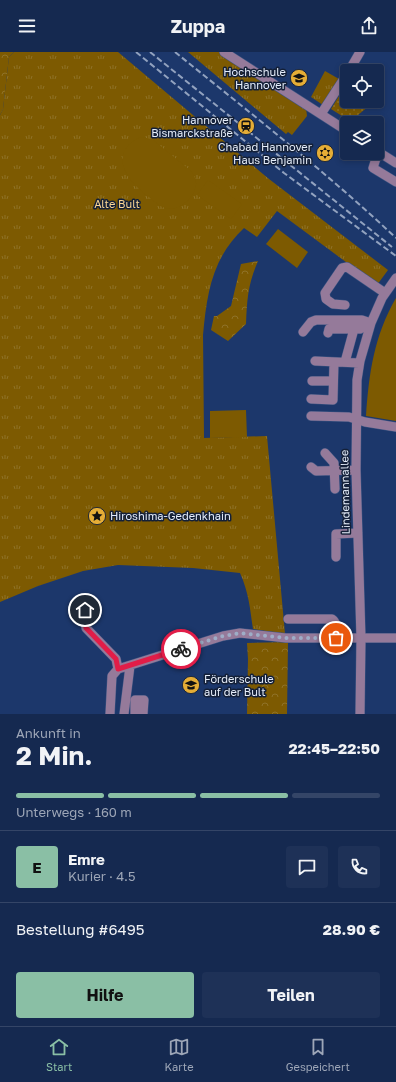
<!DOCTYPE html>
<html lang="de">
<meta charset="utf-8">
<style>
:root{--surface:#152950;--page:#1e3157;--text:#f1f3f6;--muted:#9da6b7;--line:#344567;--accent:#8abfa5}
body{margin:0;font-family:"Golos Text",sans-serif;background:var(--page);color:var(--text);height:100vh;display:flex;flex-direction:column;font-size:15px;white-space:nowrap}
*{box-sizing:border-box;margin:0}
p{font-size:13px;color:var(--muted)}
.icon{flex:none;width:22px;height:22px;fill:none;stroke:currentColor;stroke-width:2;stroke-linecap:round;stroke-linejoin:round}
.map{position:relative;height:662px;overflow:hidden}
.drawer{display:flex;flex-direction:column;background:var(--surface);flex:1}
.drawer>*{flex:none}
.buttons{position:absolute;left:340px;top:12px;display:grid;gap:8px}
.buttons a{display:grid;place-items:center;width:44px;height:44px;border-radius:4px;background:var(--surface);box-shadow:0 2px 6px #0003,0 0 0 1px var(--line);font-size:20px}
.pin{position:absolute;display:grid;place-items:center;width:34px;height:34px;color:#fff;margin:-17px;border:2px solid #fff;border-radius:50%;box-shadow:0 1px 4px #0007}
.courier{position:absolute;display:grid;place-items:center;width:40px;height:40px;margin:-20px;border:3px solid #e11d48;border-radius:50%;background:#fff;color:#222;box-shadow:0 1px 5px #0007}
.head em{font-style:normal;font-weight:700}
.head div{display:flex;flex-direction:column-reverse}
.head{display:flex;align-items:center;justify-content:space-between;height:68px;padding:0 16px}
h1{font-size:26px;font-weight:700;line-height:30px}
.bar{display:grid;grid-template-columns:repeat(4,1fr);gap:6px 4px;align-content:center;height:48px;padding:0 16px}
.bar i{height:5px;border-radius:3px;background:var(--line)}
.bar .current{background:var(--accent)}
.bar p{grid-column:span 4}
.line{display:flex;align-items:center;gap:10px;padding:0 16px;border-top:1px solid var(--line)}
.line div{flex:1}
.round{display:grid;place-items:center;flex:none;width:42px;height:42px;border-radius:4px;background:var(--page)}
.action{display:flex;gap:8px;margin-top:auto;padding:8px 16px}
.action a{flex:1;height:46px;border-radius:4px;background:var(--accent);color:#111;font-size:16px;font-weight:700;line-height:46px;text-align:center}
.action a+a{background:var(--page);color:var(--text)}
header{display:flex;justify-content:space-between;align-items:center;height:52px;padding:0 16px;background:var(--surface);font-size:18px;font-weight:700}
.tab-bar{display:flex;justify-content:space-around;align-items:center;height:56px;border-top:1px solid var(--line);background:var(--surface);font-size:11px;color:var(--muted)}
.tab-bar a{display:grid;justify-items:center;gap:2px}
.tab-bar .current{color:var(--accent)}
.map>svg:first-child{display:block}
.grass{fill:url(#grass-dots)}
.forest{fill:url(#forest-crowns)}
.park{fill:url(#park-tufts)}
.garden{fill:#7d5a01}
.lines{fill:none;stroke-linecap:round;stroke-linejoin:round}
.minor-casing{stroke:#3c5482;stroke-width:10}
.minor{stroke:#957a9a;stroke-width:9}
.rail{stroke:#92a2bf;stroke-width:2;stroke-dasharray:6 3;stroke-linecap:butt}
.done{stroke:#9eadc7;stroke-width:4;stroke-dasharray:0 7.2}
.route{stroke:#e11d48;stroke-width:5}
.labels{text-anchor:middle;stroke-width:3;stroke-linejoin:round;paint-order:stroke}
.poi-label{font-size:11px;fill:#e4ecf9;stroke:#142038;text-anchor:end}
.park-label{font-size:11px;fill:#fbd693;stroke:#142038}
.street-label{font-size:11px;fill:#e4ecf9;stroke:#142038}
</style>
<header><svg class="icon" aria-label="menu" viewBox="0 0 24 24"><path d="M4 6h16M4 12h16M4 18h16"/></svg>Zuppa<svg class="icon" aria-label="share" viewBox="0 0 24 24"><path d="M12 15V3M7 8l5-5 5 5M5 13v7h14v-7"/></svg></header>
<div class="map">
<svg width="396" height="662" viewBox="0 0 396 662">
<defs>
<pattern id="grass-dots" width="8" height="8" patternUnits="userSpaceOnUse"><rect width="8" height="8" fill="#7d5a01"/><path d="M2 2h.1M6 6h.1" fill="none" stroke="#8f7227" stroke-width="1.8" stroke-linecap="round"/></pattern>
<pattern id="forest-crowns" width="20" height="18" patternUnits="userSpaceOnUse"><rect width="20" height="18" fill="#7d5a01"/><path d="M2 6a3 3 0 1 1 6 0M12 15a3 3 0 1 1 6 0" fill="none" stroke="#8f7227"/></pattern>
<pattern id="park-tufts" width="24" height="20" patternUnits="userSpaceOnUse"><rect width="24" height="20" fill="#7d5a01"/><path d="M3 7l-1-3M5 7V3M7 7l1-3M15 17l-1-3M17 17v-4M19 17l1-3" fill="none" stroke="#8f7227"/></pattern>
</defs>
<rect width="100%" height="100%" fill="#1c376b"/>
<path class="grass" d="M347,31V49H375L358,63L353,71L331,57Z"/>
<path class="forest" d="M0,0H14L9,5L3,57L0,63Z
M258,209C248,232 247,247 246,272L228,289L211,278L214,264H217L231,254L241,212Z
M288,590L287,662H247L248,607L247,591Z"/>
<path class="park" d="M14,0H118L269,127L388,218L377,233L277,159L257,185L244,176C212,206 207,241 203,283L204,386L267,384L285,582L253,577C250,557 249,541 240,521L193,516L118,513L83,519L38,534L0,550V63L3,57L9,5Z
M188,0H221L306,56L307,64L292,83L288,80L286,82Z
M325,19L339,27L323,53L311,45Z"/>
<path class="garden" d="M140,85L147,86L153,88L190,118C196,125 198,131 194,140C190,148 180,157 170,157C162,157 155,150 149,145C128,129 106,103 140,85Z
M208,128L242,152L231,167L197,143Z
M278,177L308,200L297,216L266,192Z
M396,246V369L366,364C369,321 374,284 396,246Z
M246,358L247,385L210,386V359Z"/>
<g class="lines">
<defs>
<path id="minor" d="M224,0L347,79
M349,19L360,0
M321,62L347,22
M377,99L396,111
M378,100L373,116L396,130
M345,253L333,252L326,247L325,241L342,216L347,215L385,241
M303,280L311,270L316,268H362L371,271
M328,281L329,277H360L371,271
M315,309L359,311
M345,310L354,277
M312,329H333
M311,347L333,348L334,310
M311,364L349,365L365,370L396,375
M325,401L334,411L335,437
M311,415L316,419L356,418
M336,505V482L358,481
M85,558L86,576L116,607L118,617
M288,567H332C338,571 336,580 336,586
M110,662L112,624L118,617L223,584L240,581L286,586H396
M124,662L130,614
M135,662V648H144L143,662
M360,662L361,586L356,418L357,328L360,309L371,271L382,246L396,226"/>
</defs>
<use href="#minor" class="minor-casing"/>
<use href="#minor" class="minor"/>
<path class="rail" d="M136,0L284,121L396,204
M150,0L392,195
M175,0C249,60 326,120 396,186"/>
</g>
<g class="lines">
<path class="done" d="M181,597L223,584L240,581L286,586H336"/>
<path class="route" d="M85,558L86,576L116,607L118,617L181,597"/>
</g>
<defs>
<symbol id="university-disc" viewBox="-11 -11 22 22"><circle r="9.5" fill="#e5ad36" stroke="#142038"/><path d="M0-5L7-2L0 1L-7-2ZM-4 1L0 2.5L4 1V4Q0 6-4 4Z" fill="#111"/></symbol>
<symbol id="station-disc" viewBox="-11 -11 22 22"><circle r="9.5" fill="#e5ad36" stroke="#142038"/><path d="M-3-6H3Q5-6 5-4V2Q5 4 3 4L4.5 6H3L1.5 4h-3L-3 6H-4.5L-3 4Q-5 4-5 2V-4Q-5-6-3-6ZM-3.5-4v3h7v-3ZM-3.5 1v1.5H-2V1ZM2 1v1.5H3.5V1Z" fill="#111"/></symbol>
<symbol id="synagogue-disc" viewBox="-11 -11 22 22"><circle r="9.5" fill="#e5ad36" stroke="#142038"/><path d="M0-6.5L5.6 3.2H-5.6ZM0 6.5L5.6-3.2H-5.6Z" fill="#111"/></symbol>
<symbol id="sight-disc" viewBox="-11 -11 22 22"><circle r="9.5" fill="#e5ad36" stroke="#142038"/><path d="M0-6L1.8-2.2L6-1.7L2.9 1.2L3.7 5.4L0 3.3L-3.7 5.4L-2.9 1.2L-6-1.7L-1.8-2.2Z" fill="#111"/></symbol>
<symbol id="school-disc" viewBox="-11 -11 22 22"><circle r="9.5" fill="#e5ad36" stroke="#142038"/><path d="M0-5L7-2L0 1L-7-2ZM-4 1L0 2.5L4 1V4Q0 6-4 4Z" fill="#111"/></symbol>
</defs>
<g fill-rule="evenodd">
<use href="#university-disc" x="289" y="16" width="20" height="20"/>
<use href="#station-disc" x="236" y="64" width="20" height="20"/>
<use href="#synagogue-disc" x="315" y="91" width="20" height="20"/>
<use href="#sight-disc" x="87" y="454" width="20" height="20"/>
<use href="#school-disc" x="181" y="623" width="20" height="20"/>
</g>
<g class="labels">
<g class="poi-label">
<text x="286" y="24">Hochschule<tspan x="286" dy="13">Hannover</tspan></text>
<text x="233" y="72">Hannover<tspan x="233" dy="13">Bismarckstraße</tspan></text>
<text x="312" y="99">Chabad Hannover<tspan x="312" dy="13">Haus Benjamin</tspan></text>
<text x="110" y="468" text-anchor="start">Hiroshima-Gedenkhain</text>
<text x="204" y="631" text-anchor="start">Förderschule<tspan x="204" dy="13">auf der Bult</tspan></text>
</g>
<g class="park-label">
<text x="117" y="156">Alte Bult</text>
</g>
<g class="street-label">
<text transform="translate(345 440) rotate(-91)" y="4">Lindemannallee</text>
</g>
</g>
</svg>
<div class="buttons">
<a><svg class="icon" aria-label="locate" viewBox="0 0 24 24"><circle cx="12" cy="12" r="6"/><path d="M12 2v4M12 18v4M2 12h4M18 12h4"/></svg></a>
<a><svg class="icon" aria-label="layers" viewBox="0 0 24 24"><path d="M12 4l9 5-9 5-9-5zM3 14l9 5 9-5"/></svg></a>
</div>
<div class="pin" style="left:336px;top:586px;background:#ea580c"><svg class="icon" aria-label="bag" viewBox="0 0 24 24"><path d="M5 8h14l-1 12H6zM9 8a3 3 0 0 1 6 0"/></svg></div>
<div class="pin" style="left:85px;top:558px;background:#1f2937"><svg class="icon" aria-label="home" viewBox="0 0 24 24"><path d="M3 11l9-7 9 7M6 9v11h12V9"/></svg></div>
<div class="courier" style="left:181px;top:597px"><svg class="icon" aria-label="bike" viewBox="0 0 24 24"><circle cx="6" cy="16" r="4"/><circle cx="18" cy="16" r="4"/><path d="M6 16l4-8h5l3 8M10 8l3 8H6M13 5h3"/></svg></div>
</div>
<section class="drawer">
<div class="head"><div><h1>2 Min.</h1><p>Ankunft in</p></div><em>22:45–22:50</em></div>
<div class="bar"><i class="current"></i><i class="current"></i><i class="current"></i><i></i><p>Unterwegs · 160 m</p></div>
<div class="line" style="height:72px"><b class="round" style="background:var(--accent);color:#111">E</b><div><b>Emre</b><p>Kurier · 4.5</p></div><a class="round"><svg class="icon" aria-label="chat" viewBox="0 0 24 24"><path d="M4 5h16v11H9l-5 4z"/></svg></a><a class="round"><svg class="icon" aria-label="phone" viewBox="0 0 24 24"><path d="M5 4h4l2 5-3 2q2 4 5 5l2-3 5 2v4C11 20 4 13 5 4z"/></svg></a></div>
<div class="line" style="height:52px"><div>Bestellung #6495</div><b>28.90 €</b></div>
<div class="action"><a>Hilfe</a><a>Teilen</a></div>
</section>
<nav class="tab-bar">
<a class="current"><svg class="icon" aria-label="home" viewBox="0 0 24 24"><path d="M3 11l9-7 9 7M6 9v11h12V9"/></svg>Start</a>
<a><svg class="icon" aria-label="map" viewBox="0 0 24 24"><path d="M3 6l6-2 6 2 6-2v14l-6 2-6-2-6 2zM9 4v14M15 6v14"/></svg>Karte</a>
<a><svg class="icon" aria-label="saved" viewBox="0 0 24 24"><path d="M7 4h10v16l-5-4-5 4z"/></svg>Gespeichert</a>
</nav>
